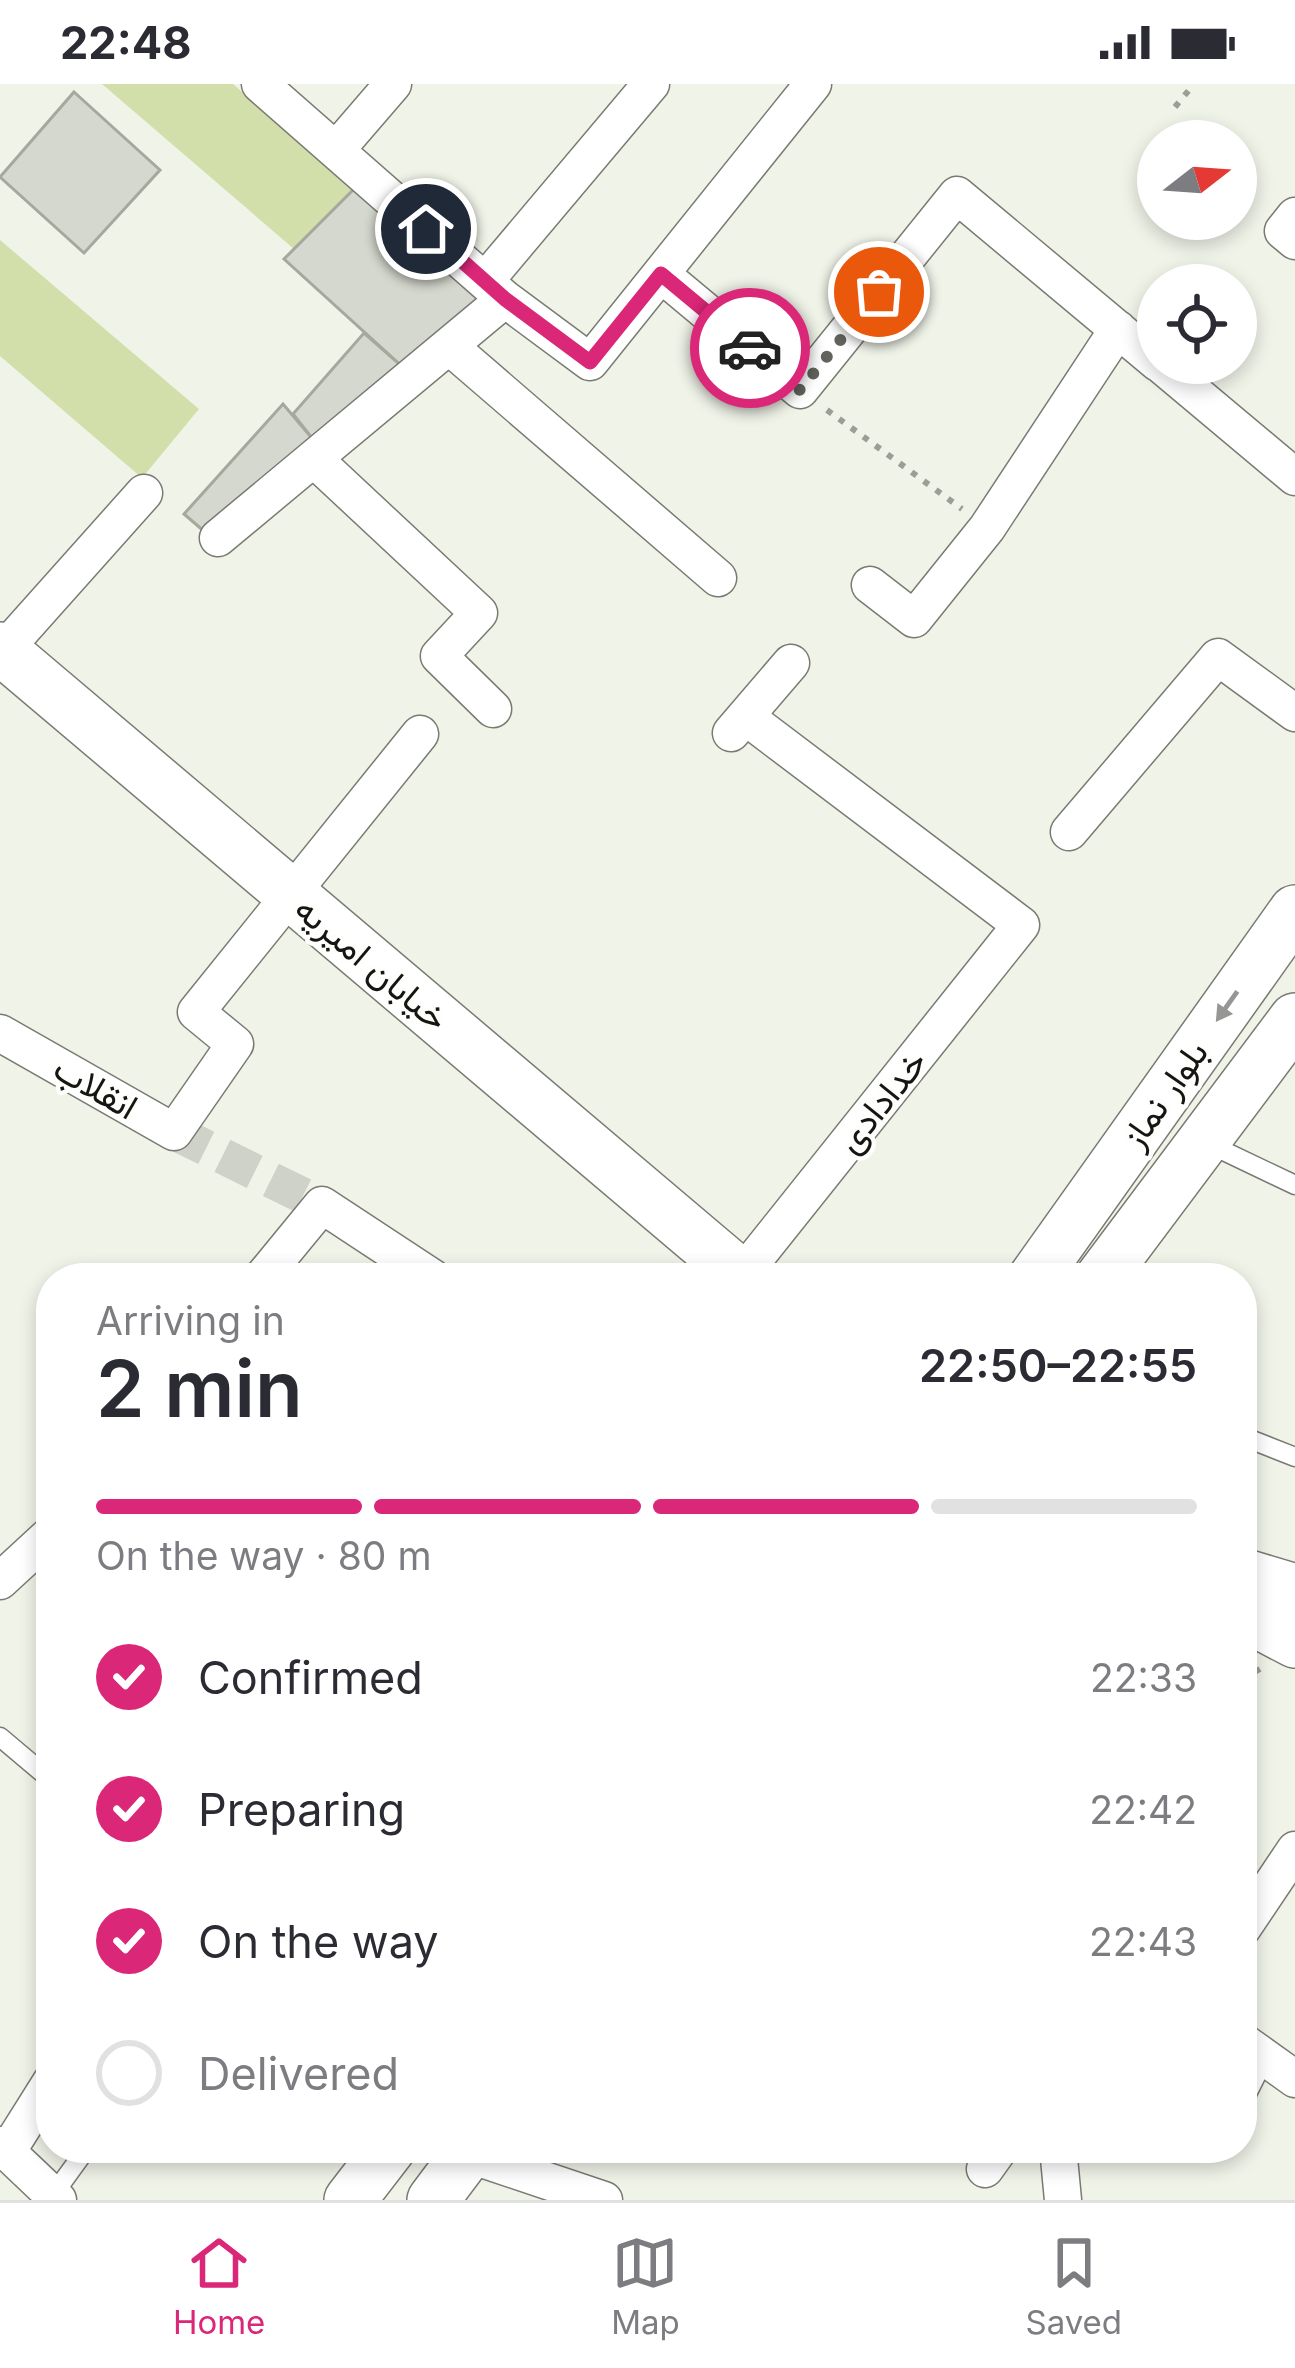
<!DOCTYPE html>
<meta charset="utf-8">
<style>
:root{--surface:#fff;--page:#f7f7f7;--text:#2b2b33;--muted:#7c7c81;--line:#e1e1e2;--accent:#db2777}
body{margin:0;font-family:Inter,Vazirmatn,sans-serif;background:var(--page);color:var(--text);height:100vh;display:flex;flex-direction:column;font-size:45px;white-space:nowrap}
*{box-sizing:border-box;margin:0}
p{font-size:39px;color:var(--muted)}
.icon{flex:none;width:66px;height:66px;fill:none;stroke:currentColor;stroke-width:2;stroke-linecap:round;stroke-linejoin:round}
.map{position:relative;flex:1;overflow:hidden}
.details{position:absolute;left:36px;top:1179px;width:1221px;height:900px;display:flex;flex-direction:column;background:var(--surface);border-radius:48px;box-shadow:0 6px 18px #0003}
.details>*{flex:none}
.needle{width:78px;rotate:73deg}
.tools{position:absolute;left:1137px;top:36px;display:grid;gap:24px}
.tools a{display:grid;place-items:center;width:120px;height:120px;border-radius:50%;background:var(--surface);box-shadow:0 6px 18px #0003;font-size:60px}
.pin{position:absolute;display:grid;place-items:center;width:102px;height:102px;color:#fff;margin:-51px;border:6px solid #fff;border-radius:50%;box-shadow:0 3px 12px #0007}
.courier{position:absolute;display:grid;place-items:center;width:120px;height:120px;margin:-60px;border:9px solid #db2777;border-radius:50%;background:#fff;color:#222;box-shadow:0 3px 15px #0007}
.summary em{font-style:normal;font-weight:600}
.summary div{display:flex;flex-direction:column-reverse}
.summary{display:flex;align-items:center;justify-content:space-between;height:204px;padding:0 60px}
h1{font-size:78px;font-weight:600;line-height:90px}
.bar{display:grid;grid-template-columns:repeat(4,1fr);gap:18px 12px;align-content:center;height:144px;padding:0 60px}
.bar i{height:15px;border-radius:9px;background:var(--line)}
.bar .selected{background:var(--accent)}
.bar p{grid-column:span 4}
ol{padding:0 60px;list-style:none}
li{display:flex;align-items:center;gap:36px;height:132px}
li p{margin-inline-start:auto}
li .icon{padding:12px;border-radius:50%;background:var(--accent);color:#fff;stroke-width:4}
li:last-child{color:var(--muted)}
li i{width:66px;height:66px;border:6px solid var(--line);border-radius:50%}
.status{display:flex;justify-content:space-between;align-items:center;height:84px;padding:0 60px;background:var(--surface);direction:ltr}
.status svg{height:33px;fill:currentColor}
.dock{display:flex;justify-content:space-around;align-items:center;height:168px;border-top:3px solid var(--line);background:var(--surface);font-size:33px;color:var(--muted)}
.dock a{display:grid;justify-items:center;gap:6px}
.dock .selected{color:var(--accent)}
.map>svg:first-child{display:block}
.green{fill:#d3dfaa}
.building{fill:#d5d8ce;stroke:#a6a89e;stroke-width:3}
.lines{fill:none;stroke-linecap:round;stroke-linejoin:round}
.minor-tunnel{stroke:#cfd2c8;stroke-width:36;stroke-dasharray:36 18;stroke-linecap:butt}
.service-casing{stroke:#797b72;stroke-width:21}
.minor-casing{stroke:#797b72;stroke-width:39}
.secondary-casing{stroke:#797b72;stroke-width:54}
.path{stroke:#9c9d96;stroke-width:6;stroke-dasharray:6 9;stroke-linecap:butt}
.service{stroke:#fff;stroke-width:18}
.minor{stroke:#fff;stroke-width:36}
.secondary{stroke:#fff;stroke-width:51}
.oneway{fill:#969694}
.done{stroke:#62635d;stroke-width:12;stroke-dasharray:0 21.6}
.route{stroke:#db2777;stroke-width:15}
.labels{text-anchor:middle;stroke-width:9;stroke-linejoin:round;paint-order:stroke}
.street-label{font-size:36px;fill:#151512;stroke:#fefffd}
</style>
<div class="status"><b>22:48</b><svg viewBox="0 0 49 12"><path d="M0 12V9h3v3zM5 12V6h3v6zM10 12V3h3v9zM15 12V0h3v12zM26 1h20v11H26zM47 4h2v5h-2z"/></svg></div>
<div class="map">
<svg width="1295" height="2116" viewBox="0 0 1295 2116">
<rect width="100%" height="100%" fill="#f0f3e8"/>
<path class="green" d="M102,0H233L354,105L294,165Z
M0,156L199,325L142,394L0,272Z"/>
<path class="building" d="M74,8L160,86L84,169L0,93Z
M354,105L486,220L405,285L284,175Z
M364,249L405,285L316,359L293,330Z
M283,320L316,359L206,449L184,430Z"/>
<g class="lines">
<path class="minor-tunnel" d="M174,1048L322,1121"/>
<defs>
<path id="service" d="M1207,1059L1295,1101
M1242,1352L1295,1373
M0,1653L51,1696
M1246,2012L1265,1974
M53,2111L87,2064"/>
<path id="minor" d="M260,0L505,215L590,278L813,0
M337,65L393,0
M1295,132L1283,147L1295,157
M661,190L800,306L957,111L1158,279
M485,197L651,0
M449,262L718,494
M1159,279L1295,393
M314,375L479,529L439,572L493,625
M218,454L505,215
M870,501L914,535L987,444L1118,245
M3,567L144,409
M731,649L791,579
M1069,748L1218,573L1295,629
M0,949L174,1048L235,960L196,928L420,650
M741,1192L1021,841L746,633
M262,1194L322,1121L433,1194
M0,1497L51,1450
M1242,1845L1295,1766
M1242,1957L1295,1995
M0,2061L58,2116
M1058,2064L1063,2116
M7,2068L51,1998
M467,2070L604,2116
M985,2085L1000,2064"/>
<path id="secondary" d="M0,564L744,1194
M1034,1194L1295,827
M1101,1194L1295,935
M1242,1490L1295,1506
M1242,1530L1295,1558
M350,2116L390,2064
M433,2116L472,2064"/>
</defs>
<use href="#service" class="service-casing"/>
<use href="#minor" class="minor-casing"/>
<use href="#secondary" class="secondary-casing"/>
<path class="path" d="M1175,23L1194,0
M827,326L962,425
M1242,1595L1260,1585"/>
<use href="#service" class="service"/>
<use href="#minor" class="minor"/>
<use href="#secondary" class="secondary"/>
</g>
<defs><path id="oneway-solid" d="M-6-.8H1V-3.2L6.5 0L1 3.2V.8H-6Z" transform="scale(3)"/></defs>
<use class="oneway" href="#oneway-solid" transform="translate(1227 922) rotate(125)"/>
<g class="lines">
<path class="done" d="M750,264L800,306L879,208"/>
<path class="route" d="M426,145L505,215L590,278L661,190L750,264"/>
</g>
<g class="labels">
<g class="street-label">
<text transform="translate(372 879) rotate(40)" y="13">خیابان امیریه</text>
<text transform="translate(96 1003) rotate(30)" y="13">انقلاب</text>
<text transform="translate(1164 1010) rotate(-55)" y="13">بلوار نماز</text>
<text transform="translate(881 1017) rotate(-51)" y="13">خدادادی</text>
</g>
</g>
</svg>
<div class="tools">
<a><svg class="needle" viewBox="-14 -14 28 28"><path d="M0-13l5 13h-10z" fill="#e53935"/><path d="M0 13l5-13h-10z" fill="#7c7c81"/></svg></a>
<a><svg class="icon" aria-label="locate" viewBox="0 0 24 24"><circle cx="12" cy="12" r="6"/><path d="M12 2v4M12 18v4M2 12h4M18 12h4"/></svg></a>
</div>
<div class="pin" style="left:879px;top:208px;background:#ea580c"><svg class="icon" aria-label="bag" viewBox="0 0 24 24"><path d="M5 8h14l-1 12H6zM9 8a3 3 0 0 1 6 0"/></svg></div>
<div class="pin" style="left:426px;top:145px;background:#1f2937"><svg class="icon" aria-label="home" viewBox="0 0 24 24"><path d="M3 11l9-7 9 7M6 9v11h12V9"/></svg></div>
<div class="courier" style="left:750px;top:264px"><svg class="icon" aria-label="car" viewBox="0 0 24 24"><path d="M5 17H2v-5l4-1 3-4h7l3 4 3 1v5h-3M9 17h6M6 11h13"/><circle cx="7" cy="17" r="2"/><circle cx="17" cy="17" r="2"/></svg></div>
<section class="details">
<div class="summary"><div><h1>2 min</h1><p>Arriving in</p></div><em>22:50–22:55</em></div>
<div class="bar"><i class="selected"></i><i class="selected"></i><i class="selected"></i><i></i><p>On the way · 80 m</p></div>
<ol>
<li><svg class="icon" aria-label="check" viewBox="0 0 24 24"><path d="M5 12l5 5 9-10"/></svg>Confirmed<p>22:33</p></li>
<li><svg class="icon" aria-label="check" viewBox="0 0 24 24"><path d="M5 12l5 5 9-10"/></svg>Preparing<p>22:42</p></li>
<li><svg class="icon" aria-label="check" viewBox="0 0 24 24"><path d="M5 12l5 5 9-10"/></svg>On the way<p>22:43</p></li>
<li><i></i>Delivered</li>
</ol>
</section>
</div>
<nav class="dock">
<a class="selected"><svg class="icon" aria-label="home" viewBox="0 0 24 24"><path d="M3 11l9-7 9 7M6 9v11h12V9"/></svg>Home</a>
<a><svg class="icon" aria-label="map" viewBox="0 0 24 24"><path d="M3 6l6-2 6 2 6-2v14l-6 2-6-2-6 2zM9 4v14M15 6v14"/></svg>Map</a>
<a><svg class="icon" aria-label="saved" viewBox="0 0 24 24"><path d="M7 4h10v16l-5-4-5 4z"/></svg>Saved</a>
</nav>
